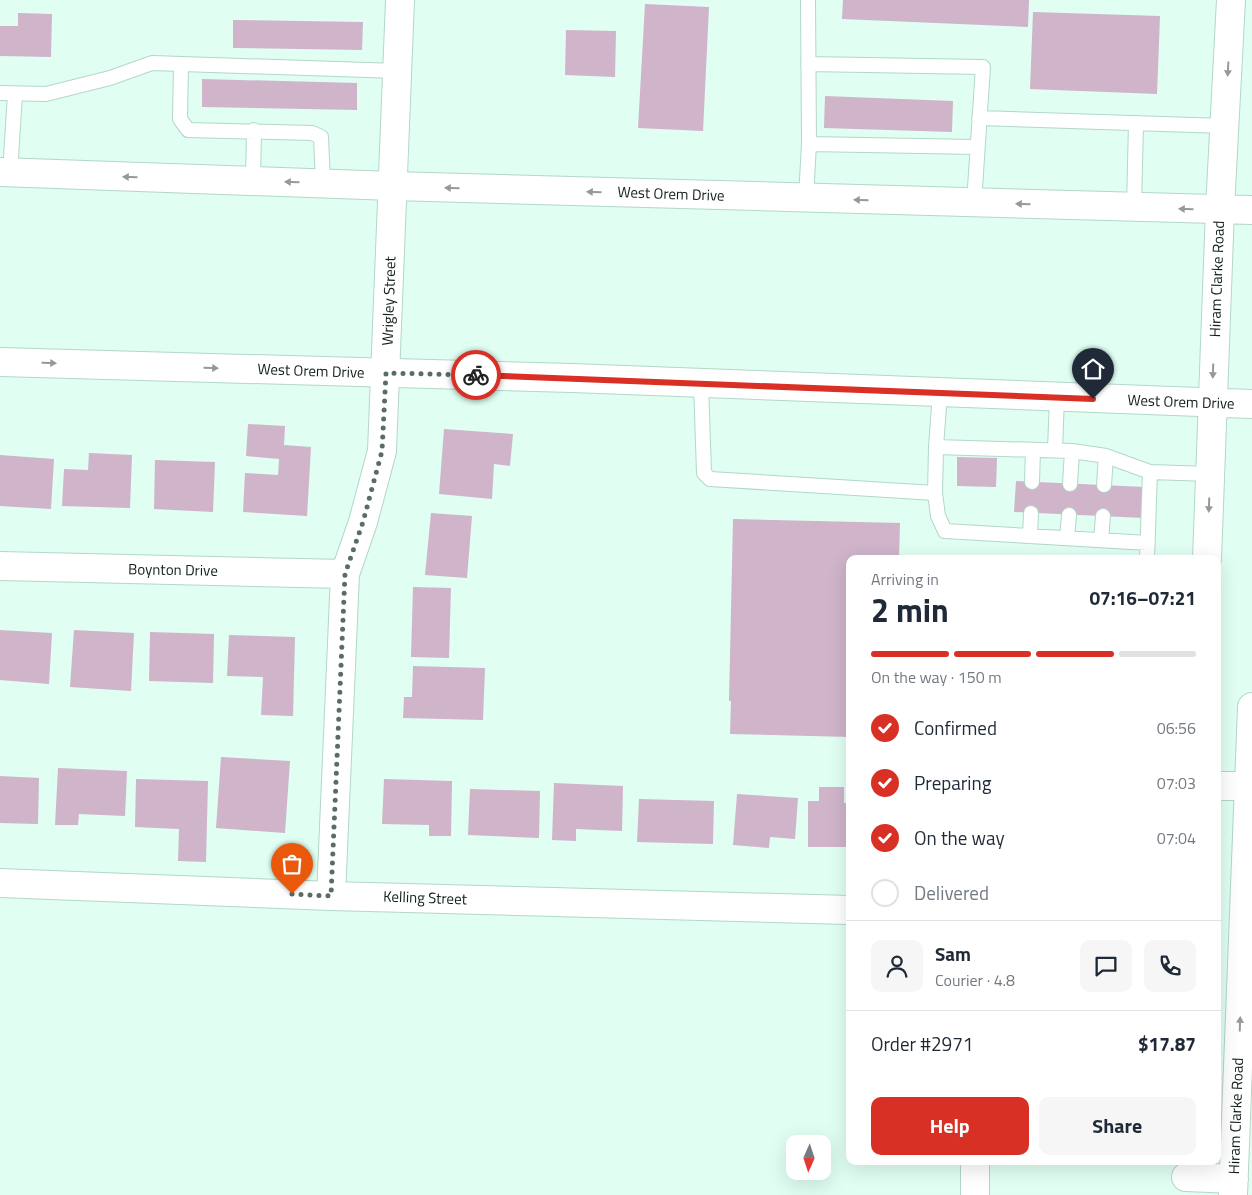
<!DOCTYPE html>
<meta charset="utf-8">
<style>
:root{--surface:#fff;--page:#f6f6f7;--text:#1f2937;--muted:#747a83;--line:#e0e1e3;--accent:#d93025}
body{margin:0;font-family:"Titillium Web",sans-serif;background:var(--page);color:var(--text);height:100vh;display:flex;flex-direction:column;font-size:19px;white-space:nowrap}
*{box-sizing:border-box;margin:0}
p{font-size:16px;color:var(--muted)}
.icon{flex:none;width:28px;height:28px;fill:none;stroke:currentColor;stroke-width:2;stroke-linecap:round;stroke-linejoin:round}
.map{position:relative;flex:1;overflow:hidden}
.drawer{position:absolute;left:846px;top:555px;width:375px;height:610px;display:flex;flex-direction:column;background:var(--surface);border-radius:10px;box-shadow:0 5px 20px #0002}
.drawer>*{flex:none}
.needle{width:32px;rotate:183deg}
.fabs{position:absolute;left:786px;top:1135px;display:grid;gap:10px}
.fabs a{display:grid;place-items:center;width:45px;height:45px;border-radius:10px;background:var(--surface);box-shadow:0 5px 20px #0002;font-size:25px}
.pin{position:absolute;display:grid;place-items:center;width:42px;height:42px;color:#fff;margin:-51px -21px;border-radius:50% 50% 50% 0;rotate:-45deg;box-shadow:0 0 5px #0007}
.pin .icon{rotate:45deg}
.courier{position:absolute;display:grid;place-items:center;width:50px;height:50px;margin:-25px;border:4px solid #d93025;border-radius:50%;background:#fff;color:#222;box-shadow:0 1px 6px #0007}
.head em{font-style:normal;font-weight:700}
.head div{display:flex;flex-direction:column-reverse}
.head{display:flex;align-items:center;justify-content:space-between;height:85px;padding:0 25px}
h1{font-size:32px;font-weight:700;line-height:38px}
.bar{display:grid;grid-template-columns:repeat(4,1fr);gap:8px 5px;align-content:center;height:60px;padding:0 25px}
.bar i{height:6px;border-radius:4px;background:var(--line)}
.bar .selected{background:var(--accent)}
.bar p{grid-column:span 4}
.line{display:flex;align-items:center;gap:12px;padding:0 25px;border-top:1px solid var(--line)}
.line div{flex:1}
.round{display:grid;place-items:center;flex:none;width:52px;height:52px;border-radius:10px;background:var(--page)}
ol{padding:0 25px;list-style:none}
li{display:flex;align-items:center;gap:15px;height:55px}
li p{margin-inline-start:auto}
li .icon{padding:5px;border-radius:50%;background:var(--accent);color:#fff;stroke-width:4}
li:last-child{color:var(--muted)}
li i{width:28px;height:28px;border:2px solid var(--line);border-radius:50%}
.action{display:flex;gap:10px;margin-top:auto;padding:10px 25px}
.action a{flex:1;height:58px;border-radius:10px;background:var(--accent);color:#fff;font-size:20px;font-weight:700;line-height:58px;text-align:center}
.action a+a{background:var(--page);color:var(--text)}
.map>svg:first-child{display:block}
.building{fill:#cfb4ca}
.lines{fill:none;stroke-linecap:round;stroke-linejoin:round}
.lane-casing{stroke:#b3d7c9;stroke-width:16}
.street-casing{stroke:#b3d7c9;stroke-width:30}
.secondary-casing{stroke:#b3d7c9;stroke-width:30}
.lane{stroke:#fff;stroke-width:14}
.street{stroke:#fff;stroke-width:28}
.secondary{stroke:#fff;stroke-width:28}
.oneway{fill:#949a98}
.done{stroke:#596d66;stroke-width:5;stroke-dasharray:0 9}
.route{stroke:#d93025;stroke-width:6}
.labels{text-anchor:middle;stroke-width:5;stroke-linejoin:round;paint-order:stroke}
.street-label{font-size:15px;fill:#111f1a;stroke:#fff}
</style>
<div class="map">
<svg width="1252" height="1195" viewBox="0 0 1252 1195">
<rect width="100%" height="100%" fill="#e0fef2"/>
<path class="building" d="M843,0H1029L1028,27L842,19Z
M645,4L709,7L703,131L638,128Z
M1033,12L1160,16L1157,94L1030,89Z
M18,13L52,14L51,57L0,56V26H18Z
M233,20L363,22L362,50L233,48Z
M566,30L616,31L615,77L565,75Z
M202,79L357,83V110L202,107Z
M825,96L953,101L952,132L824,128Z
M248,424L285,426L284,445L311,447L307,516L243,512L245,473L278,475L279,459L246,456Z
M444,429L513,434L510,466L494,464L492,499L439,494Z
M89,453L132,455L130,508L62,506L64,469L88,470Z
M0,455L54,459L51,509L0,506Z
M957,457L997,458L996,487L957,486Z
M155,460L215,462L213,512L154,509Z
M1016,481L1145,487L1144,518L1014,512Z
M431,513L472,516L467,578L425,575Z
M733,519L900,523L899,559H850V737L730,734L731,701H729Z
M413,587L451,588L449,658L411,657Z
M0,630L52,633L49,684L0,680Z
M74,630L134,633L131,691L70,687Z
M150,632L214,634L213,683L149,681Z
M229,635L295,637L293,716L261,715L263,677L227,676Z
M413,666L485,668L483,720L403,718L404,697H412Z
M221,757L290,761L285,833L216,828Z
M58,768L127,771L125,816L79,814L78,825H55Z
M0,776L39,778L38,824L0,823Z
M136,779L208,781L206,862L178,861L179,829L135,827Z
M384,779L452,781L451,836H429V825L382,824Z
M554,783L623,786L622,831L576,829V841L552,840Z
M819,787H844V803H850V847H808V801H819Z
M470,789L540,791L539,838L468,835Z
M737,794L798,798L795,839L770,837L769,848L733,845Z
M639,799L714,801L713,844L637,842Z"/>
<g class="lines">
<defs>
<path id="lane" d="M181,64L180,119L188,130L312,133L321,137L323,184
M808,64L983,67L974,203
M0,93L46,94L110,78L152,63L397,71
M979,118L1224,126
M809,144L976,147
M10,173L15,94
M253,181L254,130
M806,198L809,144L808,0
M1134,207L1136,123
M701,383L704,473L710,479L935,493
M940,393L936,447L1072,451L1106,456L1150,472L1147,559
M936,447L935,493L938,516L945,531L1148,543
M1055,450L1057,397
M1150,472L1210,474
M1032,482L1033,450
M1070,484L1072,451
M1104,485L1106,456
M1030,536L1031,513
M1067,538L1069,515
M1101,540L1103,516"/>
<path id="street" d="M0,566L345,574
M0,883L331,896L850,910
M331,896L345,574L363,522L382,451L400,0
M975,1195V1161"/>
<path id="secondary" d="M0,172L393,186L1252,210
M0,362L572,378L1252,404
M1207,559L1220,209L1231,0
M1218,786H1249
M1186,1177L1234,1179
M1233,1195L1252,707"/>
</defs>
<use href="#lane" class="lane-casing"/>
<use href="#street" class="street-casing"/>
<use href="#secondary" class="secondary-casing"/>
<use href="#lane" class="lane"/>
<use href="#street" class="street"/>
<use href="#secondary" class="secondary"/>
</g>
<defs><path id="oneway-solid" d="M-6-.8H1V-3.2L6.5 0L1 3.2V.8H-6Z" transform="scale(1.25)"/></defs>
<g class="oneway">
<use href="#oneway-solid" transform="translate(1228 69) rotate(93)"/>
<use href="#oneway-solid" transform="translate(130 177) rotate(-178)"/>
<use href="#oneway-solid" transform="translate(292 182) rotate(-178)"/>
<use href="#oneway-solid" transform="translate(452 188) rotate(-178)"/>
<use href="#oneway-solid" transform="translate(594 192) rotate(-178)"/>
<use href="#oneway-solid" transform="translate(861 200) rotate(-179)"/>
<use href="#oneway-solid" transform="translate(1023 204) rotate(-178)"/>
<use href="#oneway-solid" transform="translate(1186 209) rotate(-178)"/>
<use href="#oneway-solid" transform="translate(49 363) rotate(2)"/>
<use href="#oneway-solid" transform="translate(211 368) rotate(2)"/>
<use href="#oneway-solid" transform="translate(1213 371) rotate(92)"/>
<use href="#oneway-solid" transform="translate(1209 505) rotate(92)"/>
<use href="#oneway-solid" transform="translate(1240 1024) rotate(-88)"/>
</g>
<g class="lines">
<path class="done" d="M292,894L331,896L345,574L363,522L382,451L386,373L476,375"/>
<path class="route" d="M476,375L1093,399"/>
</g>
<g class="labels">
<g class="street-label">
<text transform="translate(671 194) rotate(2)" y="5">West Orem Drive</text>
<text transform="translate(1217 279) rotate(-88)" y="5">Hiram Clarke Road</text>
<text transform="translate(389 301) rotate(-88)" y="5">Wrigley Street</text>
<text transform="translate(311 371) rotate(2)" y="5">West Orem Drive</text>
<text transform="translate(1181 402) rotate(2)" y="5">West Orem Drive</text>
<text transform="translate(173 570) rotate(1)" y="5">Boynton Drive</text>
<text transform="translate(425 898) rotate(2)" y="5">Kelling Street</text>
<text transform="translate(1236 1116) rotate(-88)" y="5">Hiram Clarke Road</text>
</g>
</g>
</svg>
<div class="fabs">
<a><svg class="needle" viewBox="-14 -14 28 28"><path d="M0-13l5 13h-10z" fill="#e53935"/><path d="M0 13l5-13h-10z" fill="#747a83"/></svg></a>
</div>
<div class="pin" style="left:292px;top:894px;background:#ea580c"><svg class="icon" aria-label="bag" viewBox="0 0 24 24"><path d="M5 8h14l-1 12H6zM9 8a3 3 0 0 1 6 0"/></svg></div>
<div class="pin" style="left:1093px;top:399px;background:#1f2937"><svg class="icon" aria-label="home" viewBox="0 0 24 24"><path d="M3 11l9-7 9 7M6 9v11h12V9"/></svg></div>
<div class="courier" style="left:476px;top:375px"><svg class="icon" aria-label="bike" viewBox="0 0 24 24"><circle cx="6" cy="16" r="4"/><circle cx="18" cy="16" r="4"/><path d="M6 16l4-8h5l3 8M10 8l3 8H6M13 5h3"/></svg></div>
<section class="drawer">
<div class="head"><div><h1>2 min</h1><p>Arriving in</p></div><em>07:16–07:21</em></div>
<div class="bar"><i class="selected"></i><i class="selected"></i><i class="selected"></i><i></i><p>On the way · 150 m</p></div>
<ol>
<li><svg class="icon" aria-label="check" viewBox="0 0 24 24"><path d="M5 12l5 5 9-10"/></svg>Confirmed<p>06:56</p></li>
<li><svg class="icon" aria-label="check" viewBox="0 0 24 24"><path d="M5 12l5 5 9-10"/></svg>Preparing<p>07:03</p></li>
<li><svg class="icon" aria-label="check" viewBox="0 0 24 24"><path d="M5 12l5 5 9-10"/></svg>On the way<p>07:04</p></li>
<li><i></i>Delivered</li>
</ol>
<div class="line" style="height:90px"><a class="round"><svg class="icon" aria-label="person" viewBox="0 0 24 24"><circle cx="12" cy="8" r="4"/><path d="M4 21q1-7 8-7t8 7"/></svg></a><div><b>Sam</b><p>Courier · 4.8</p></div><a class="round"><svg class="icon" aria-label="chat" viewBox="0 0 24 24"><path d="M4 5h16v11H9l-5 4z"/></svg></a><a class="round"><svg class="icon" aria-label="phone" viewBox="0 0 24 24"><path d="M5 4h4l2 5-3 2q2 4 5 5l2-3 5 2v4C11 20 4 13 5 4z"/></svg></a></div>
<div class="line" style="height:65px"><div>Order #2971</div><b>$17.87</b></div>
<div class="action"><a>Help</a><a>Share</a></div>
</section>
</div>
